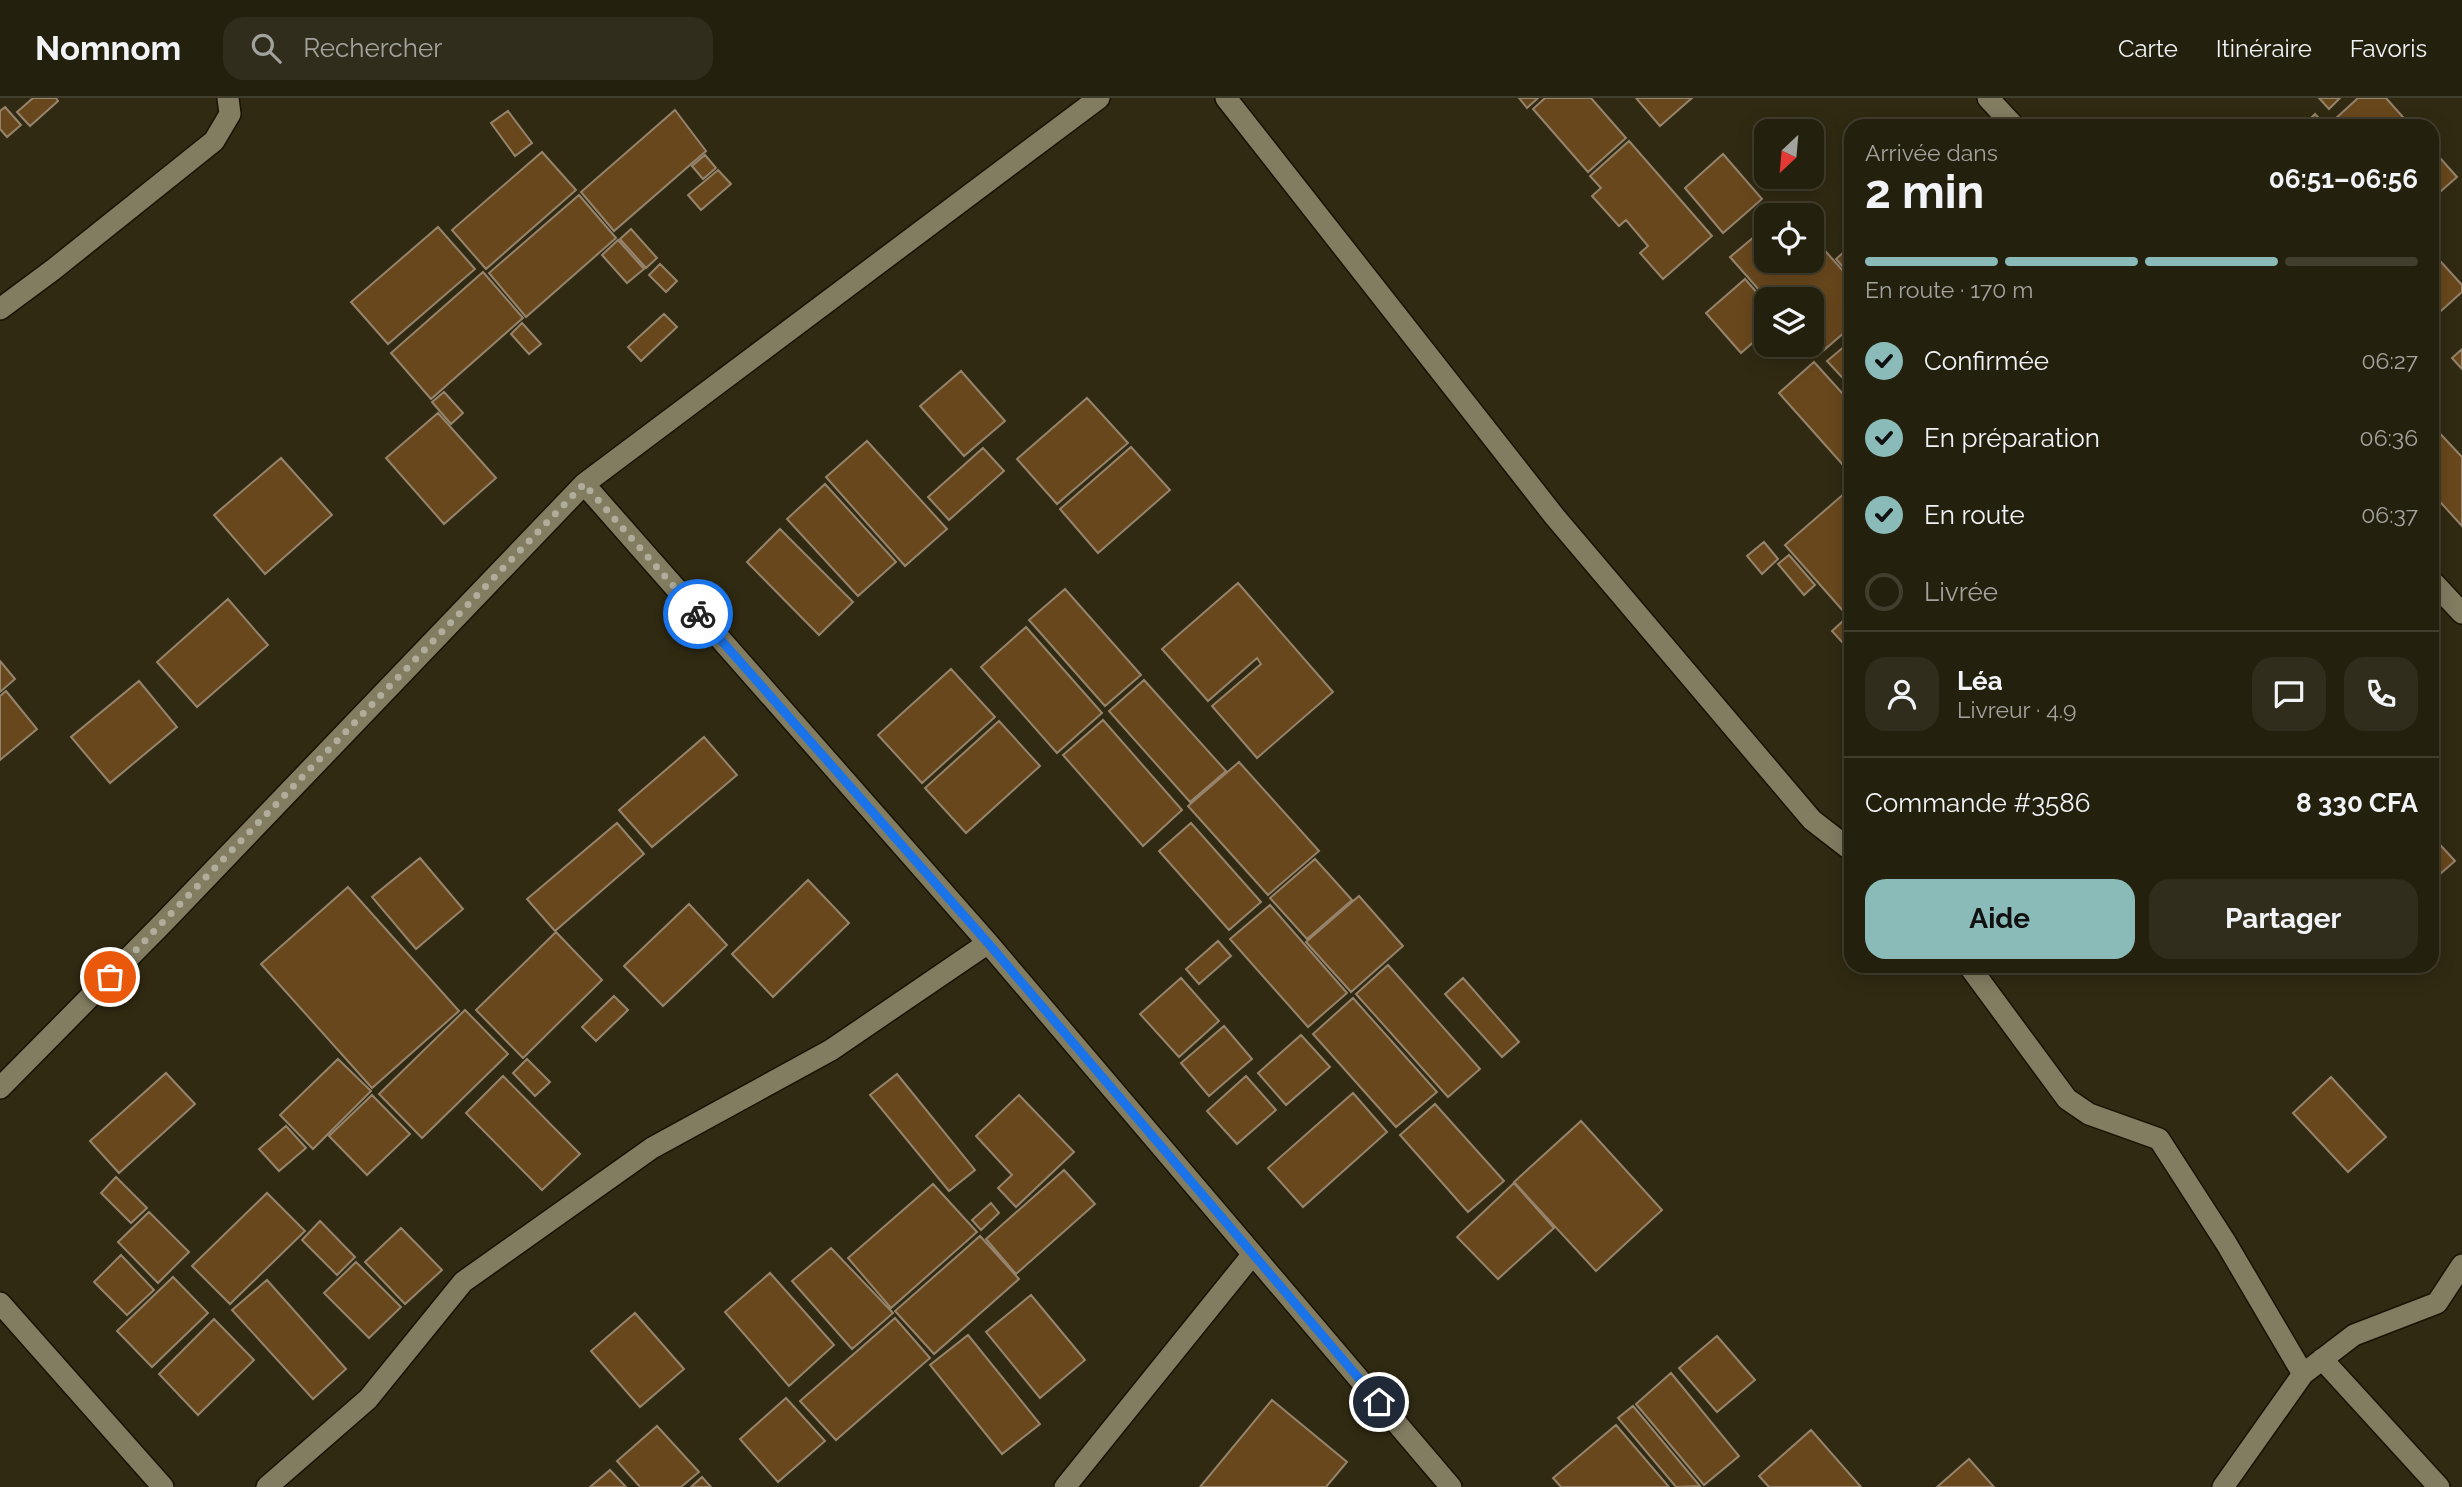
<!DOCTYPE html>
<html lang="fr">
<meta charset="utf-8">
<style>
:root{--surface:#24200e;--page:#302d1c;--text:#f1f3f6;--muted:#a3a39e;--line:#413e2e;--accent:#8bbbb9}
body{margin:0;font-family:Raleway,sans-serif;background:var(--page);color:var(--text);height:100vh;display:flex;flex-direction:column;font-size:26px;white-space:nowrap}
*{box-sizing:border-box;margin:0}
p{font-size:23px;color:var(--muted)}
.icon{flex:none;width:38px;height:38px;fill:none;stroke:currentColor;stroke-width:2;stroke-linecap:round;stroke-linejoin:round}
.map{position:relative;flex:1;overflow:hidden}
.sheet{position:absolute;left:1844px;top:21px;width:595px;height:854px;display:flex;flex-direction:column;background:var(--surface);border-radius:21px;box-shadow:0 4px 18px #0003,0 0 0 2px var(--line)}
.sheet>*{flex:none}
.needle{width:46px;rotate:206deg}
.controls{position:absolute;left:1754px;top:21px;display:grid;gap:14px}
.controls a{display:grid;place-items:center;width:70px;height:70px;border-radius:14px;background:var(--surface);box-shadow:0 4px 18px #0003,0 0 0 2px var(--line);font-size:35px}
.pin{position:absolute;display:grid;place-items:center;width:60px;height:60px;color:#fff;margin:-30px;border:4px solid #fff;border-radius:50%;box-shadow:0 2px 7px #0007}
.courier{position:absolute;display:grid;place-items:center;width:70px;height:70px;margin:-35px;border:5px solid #1a73e8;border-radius:50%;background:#fff;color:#222;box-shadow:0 2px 9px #0007}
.overview em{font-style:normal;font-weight:700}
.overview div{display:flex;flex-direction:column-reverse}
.overview{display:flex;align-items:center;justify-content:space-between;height:119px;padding:0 21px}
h1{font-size:46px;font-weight:700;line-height:52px}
.bar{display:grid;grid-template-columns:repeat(4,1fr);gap:10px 7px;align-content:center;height:84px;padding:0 21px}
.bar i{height:9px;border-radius:5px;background:var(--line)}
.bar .current{background:var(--accent)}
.bar p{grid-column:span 4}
.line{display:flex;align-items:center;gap:18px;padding:0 21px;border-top:2px solid var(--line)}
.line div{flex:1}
.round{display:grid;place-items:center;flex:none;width:74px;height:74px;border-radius:21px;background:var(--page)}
ol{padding:0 21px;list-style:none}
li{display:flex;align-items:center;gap:21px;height:77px}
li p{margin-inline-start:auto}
li .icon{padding:7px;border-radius:50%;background:var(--accent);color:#111;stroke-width:4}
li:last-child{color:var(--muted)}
li i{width:38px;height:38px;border:4px solid var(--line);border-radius:50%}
.button{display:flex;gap:14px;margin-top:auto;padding:14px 21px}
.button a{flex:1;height:80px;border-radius:21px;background:var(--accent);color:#111;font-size:28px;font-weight:700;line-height:80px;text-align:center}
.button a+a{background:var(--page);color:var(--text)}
header{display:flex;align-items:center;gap:42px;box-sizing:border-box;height:98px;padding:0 35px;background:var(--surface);border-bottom:2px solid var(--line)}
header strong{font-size:33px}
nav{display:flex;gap:38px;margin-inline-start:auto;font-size:24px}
.search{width:490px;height:63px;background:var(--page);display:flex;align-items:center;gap:18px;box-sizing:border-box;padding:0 24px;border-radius:21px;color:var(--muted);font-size:26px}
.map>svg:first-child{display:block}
.building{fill:#68471c;stroke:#96836c;stroke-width:2}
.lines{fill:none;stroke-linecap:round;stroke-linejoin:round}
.minor-casing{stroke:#181200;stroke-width:24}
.minor{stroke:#827c61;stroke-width:21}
.done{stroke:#b1ad9b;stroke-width:7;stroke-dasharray:0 12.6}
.route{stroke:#1a73e8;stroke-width:9}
</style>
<header>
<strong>Nomnom</strong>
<div class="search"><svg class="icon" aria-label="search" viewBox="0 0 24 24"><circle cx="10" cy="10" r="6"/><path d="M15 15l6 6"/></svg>Rechercher</div>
<nav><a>Carte</a><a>Itinéraire</a><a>Favoris</a></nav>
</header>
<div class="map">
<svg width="2462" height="1389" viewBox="0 0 2462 1389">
<rect width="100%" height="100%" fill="#302a12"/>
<path class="building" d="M33,0H56L58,3L30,28L17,14Z
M1519,0H1538L1527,10Z
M1545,0H1591L1626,40L1588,74L1533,11Z
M1636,0H1692L1660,28Z
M2319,0H2340L2329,11Z
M2358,0H2386L2411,28H2341L2335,21Z
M5,9L21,27L7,39L0,31V13Z
M675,12L706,53L614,133L581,94Z
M508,13L532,45L515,58L491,25Z
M2315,16L2326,28H2303Z
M1629,43L1712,138L1663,181L1640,155L1648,148L1626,122L1619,128L1592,98L1601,90L1590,78Z
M2432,51L2457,79L2432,101Z
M542,54L576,92L486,171L452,132Z
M1723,56L1762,101L1723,135L1685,90Z
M705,57L716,70L703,81L692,68Z
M718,72L731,86L701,112L688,97Z
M579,97L616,140L526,219L489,175Z
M1788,110L1794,117H1779Z
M438,129L475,171L388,246L351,204Z
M1766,129V163H1811V137L1852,183V228L1817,258L1807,247H1811V201H1767L1730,159Z
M631,131L657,160L646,170L620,141Z
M618,142L644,171L627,185L602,157Z
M1852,147V179L1836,161Z
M2432,154L2462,187V194L2432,221Z
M660,166L677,183L666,194L649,177Z
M483,174L523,220L431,301L391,255Z
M1745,181L1766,205V233L1741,255L1706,215Z
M664,216L677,229L641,263L628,249Z
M522,225L541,246L529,256L511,236Z
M1852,242V290L1827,263Z
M2462,251V271L2452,260Z
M1814,264L1852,306V377L1779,295Z
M961,273L1005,323L964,358L920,308Z
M444,294L463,315L451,326L432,304Z
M1087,300L1128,345L1057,406L1017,361Z
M438,315L496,380L444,426L386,360Z
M2432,327L2462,359V428L2432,395Z
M867,343L947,431L905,468L826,379Z
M1131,349L1170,392L1098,455L1060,411Z
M983,350L1004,373L949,422L928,399Z
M281,360L332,417L265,476L214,417Z
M825,386L896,464L858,498L787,421Z
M1846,394L1852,400V523L1785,447Z
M780,431L853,504L819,537L747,464Z
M1764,444L1778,461L1762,476L1747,458Z
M1789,457L1815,487L1804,497L1778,466Z
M1238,485L1333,594L1257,660L1212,608L1261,566L1257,560L1208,603L1162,551Z
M1065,491L1141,577L1105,608L1029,522Z
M228,501L268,547L197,609L157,564Z
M1844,522L1852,530V555L1832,533Z
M1026,529L1102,615L1057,655L981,569Z
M0,563L15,581L0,594Z
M951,571L995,619L922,685L878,637Z
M1144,582L1226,673L1190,704L1109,613Z
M139,583L177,629L110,685L71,639Z
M6,593L37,631L0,662V598Z
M1103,622L1182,712L1143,748L1063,657Z
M999,623L1040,668L966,735L925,690Z
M704,639L737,677L652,749L619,712Z
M1239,664L1319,753L1268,797L1188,708Z
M617,725L644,756L555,833L527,801Z
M1191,725L1261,804L1229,832L1159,753Z
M2432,738L2455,763L2432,783Z
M420,760L463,811L416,851L372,799Z
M1315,761L1352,802L1307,841L1270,800Z
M808,782L849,825L773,899L732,856Z
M348,789L459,913L372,990L261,866Z
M1359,798L1403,848L1351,894L1306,844Z
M689,806L727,847L663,908L624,868Z
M1270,807L1347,895L1308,929L1230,841Z
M556,834L602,882L523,960L476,912Z
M1218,843L1231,858L1199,886L1186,871Z
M1388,867L1480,971L1448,999L1356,896Z
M1181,880L1219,923L1179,959L1140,916Z
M1463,880L1519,944L1502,959L1445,896Z
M614,898L628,912L596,943L582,929Z
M1353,900L1437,994L1396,1029L1313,936Z
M465,912L508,956L422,1040L379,996Z
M1224,928L1252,961L1209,998L1181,965Z
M1301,937L1330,969L1286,1007L1258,975Z
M338,961L371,993L313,1051L280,1017Z
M527,961L550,984L535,998L513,975Z
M166,975L195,1006L119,1075L90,1043Z
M897,976L975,1072L949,1093L870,997Z
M503,978L580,1056L542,1092L466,1015Z
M1246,978L1276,1012L1237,1046L1207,1013Z
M2331,979L2386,1039L2348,1074L2293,1015Z
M1353,995L1387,1034L1303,1109L1268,1070Z
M372,997L410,1036L367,1077L329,1038Z
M1019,997L1074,1054L1016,1109L998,1090L1012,1077L976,1038Z
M1435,1006L1504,1083L1468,1114L1400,1037Z
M1581,1023L1662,1112L1596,1173L1514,1084Z
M286,1028L306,1050L279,1073L259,1051Z
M1064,1072L1095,1106L1016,1176L986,1141Z
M116,1079L147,1110L131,1125L101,1095Z
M1514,1085L1554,1130L1498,1181L1457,1139Z
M933,1086L977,1134L891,1210L848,1160Z
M267,1095L305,1133L230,1206L192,1168Z
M991,1105L999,1115L981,1132L972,1122Z
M149,1114L189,1154L158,1185L118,1144Z
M320,1123L355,1159L337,1177L302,1142Z
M401,1130L442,1172L405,1206L365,1164Z
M980,1138L1019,1181L934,1256L895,1213Z
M831,1150L893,1215L852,1251L792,1183Z
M121,1157L154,1192L127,1217L94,1184Z
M356,1164L401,1209L369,1240L324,1195Z
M770,1175L834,1247L789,1288L725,1214Z
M173,1179L208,1215L152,1269L117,1233Z
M267,1182L346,1271L313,1301L232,1212Z
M1031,1197L1085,1262L1040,1300L986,1234Z
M635,1215L684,1271L640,1309L591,1253Z
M895,1220L930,1260L836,1342L800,1303Z
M214,1221L254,1262L198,1317L159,1276Z
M968,1237L1040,1326L1002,1356L930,1267Z
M1717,1238L1755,1282L1717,1314L1679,1270Z
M1671,1275L1739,1358L1704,1387L1636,1306Z
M786,1300L825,1343L778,1384L740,1341Z
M1272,1302L1347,1364L1326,1389H1200Z
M1633,1308L1700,1388L1676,1389L1618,1320Z
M1616,1327L1669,1389H1561L1553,1380Z
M657,1328L699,1374L681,1389H640L617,1363Z
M1811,1332L1861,1389H1769L1759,1378Z
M1969,1361L1994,1389H1937Z
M610,1372L626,1389H590Z
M702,1379L711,1389H691Z"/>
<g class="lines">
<defs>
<path id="minor" d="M1226,0L1555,419L1812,722L1852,753
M1988,0L2014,28
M0,211L54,171L214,43L230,16L228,0
M584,386L988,845L1451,1389
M2432,483L2462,515
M1969,868L2067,1001L2089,1016L2159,1041L2226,1145L2303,1276
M0,990L164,824L584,386L1099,0
M0,1205L163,1389
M2322,1261L2439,1389
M267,1389L368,1301L463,1184L652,1050L831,952L988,845
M1065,1389L1253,1156
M2223,1389L2303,1276L2354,1237L2437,1205L2462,1167"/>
</defs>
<use href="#minor" class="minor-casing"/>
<use href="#minor" class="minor"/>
</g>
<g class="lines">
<path class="done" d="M110,879L584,386L698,516"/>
<path class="route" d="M698,516L988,845L1379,1304"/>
</g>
</svg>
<div class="controls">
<a><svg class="needle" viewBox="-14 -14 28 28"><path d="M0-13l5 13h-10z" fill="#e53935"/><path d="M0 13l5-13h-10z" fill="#a3a39e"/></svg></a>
<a><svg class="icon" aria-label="locate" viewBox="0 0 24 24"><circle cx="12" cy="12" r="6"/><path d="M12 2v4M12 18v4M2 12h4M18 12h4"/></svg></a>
<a><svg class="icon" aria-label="layers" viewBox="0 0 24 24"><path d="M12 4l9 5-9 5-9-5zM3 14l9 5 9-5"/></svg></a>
</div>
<div class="pin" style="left:110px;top:879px;background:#ea580c"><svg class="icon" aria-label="bag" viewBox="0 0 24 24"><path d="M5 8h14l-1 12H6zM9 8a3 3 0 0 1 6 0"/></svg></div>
<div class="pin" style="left:1379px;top:1304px;background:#1f2937"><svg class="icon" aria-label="home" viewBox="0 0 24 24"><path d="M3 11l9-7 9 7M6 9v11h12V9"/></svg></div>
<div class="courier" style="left:698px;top:516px"><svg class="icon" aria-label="bike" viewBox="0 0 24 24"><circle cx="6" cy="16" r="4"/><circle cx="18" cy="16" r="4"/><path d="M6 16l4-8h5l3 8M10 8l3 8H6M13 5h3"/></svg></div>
<section class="sheet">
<div class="overview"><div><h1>2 min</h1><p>Arrivée dans</p></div><em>06:51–06:56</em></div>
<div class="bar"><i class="current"></i><i class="current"></i><i class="current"></i><i></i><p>En route · 170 m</p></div>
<ol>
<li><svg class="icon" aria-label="check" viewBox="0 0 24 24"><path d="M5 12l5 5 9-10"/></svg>Confirmée<p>06:27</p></li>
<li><svg class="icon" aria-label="check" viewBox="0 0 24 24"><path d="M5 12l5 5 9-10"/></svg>En préparation<p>06:36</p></li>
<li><svg class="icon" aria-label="check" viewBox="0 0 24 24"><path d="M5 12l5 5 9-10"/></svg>En route<p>06:37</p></li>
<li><i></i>Livrée</li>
</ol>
<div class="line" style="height:126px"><a class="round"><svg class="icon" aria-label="person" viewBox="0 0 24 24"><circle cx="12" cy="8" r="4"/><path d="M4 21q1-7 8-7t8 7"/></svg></a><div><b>Léa</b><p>Livreur · 4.9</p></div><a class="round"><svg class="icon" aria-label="chat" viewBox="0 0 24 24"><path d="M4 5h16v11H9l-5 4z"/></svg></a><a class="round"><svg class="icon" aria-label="phone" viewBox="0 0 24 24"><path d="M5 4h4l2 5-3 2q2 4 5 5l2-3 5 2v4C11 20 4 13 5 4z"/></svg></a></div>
<div class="line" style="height:91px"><div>Commande #3586</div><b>8 330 CFA</b></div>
<div class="button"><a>Aide</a><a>Partager</a></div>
</section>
</div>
